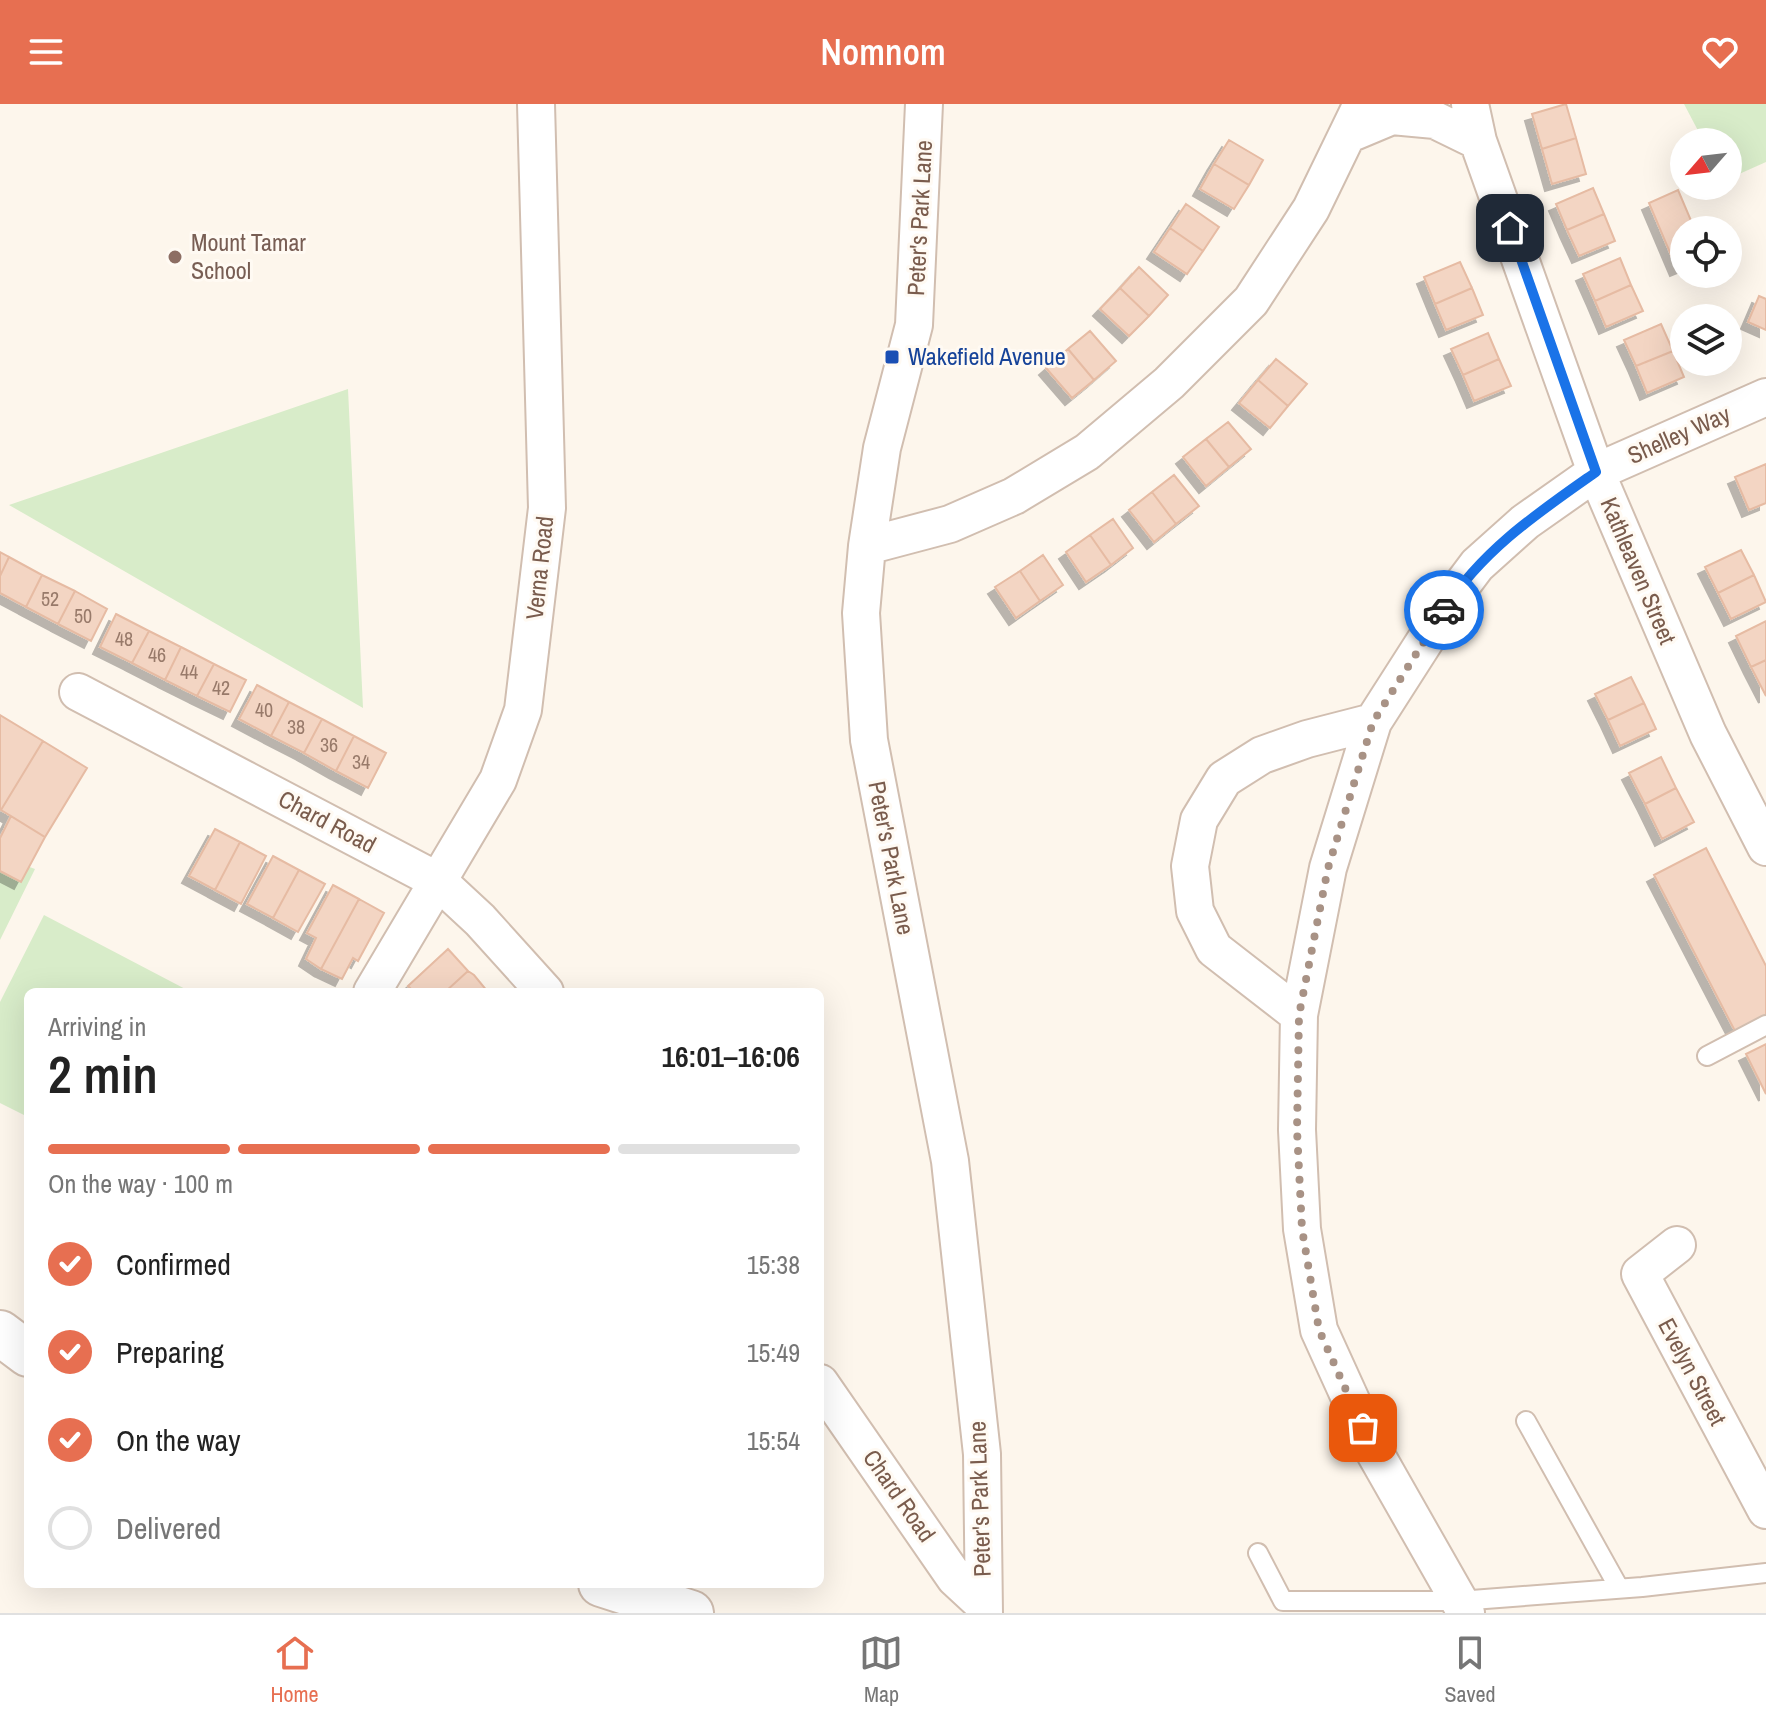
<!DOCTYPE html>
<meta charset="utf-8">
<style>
:root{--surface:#fff;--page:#f6f6f6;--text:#222;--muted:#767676;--line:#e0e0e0;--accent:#e76f51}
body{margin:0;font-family:"Archivo Narrow",sans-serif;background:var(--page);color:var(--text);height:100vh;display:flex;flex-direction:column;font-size:30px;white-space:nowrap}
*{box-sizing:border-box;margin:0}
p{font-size:26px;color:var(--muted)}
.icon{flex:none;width:44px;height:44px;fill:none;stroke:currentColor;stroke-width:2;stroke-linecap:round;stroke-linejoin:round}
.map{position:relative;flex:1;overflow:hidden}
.side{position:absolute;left:24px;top:884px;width:800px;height:600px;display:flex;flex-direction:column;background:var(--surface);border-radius:12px;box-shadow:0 8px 32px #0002}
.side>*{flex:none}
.needle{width:52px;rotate:242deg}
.buttons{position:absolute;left:1670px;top:24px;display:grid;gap:16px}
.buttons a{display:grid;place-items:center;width:72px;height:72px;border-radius:50%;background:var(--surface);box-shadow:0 8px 32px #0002;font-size:40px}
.pin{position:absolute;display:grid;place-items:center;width:68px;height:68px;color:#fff;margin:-34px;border-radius:16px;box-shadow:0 4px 12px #0006}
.courier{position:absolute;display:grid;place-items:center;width:80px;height:80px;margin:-40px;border:6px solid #1a73e8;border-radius:50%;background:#fff;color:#222;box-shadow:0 2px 10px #0007}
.head em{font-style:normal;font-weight:600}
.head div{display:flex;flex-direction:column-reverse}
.head{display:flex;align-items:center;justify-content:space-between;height:136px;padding:0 24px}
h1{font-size:52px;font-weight:600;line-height:60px}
.bar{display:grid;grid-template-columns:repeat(4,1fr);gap:12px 8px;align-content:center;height:96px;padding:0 24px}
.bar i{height:10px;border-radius:6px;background:var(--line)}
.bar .on{background:var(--accent)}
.bar p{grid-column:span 4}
ol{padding:0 24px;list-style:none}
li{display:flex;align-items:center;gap:24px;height:88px}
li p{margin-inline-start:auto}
li .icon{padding:8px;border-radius:50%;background:var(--accent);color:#fff;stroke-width:4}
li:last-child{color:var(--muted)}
li i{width:44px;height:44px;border:4px solid var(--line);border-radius:50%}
header{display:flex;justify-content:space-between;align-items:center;height:104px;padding:0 24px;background:var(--accent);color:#fff;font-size:36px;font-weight:600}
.dock{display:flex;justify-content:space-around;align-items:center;height:112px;border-top:2px solid var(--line);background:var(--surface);font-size:22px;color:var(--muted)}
.dock a{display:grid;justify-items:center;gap:4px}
.dock .on{color:var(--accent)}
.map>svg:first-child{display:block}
.green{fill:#d8ecc9}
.building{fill:#f3d5c3;stroke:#e6bba3;stroke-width:2;filter:url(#shadow)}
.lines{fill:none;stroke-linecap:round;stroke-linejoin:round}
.service-casing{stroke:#d1beb0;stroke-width:22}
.minor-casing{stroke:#d1beb0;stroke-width:40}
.tertiary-casing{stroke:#d1beb0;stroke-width:48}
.service{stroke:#fff;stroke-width:18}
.minor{stroke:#fff;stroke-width:36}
.tertiary{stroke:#fff;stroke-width:44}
.done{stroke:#a89285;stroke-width:8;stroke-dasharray:0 14.4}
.route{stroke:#1a73e8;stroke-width:10}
.education-dot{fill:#8d6e63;stroke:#fffaf3;stroke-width:3}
.transit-dot{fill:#1a4fb4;stroke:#fffaf3;stroke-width:3}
.labels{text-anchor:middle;stroke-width:6;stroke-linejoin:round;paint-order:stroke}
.number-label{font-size:20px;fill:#987a6a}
.street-label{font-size:24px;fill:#7a5c4d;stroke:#fffaf3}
.education-label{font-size:24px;fill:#785e54;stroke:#fffaf3;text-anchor:start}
.transit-label{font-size:24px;fill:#164399;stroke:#fffaf3;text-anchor:start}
</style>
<header><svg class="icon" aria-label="menu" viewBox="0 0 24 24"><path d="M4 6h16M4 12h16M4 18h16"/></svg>Nomnom<svg class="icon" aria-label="heart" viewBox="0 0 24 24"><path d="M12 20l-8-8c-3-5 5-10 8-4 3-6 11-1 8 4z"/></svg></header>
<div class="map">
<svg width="1766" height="1509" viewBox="0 0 1766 1509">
<defs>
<filter id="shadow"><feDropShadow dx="-7" dy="7" stdDeviation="0" flood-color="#0004"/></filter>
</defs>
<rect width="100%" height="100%" fill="#fdf6ec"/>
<path class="green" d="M1684,0H1766V58L1728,75V38H1704Z
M348,285L363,604L9,401Z
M0,752L35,765L0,836Z
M44,811L191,888H28V1013L0,999V898Z"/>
<path class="building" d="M1566,0L1576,34L1542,45L1532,10Z
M1576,34L1586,70L1552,80L1542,45Z
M1229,36L1263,56L1249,81L1214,60Z
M1214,60L1249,81L1234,105L1200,85Z
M1593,84L1604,110L1567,126L1556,100Z
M1678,86L1695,126H1684V162L1677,165L1649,99Z
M1186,100L1219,123L1203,147L1170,124Z
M1604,110L1615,137L1579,152L1567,126Z
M1170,124L1203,147L1187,170L1154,148Z
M1620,154L1631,181L1595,197L1583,170Z
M1460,158L1472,184L1435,200L1424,173Z
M1139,163L1168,191L1149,212L1120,184Z
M1631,181L1643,207L1606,223L1595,197Z
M1120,184L1149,212L1129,232L1100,205Z
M1472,184L1483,211L1446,226L1435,200Z
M1759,192L1766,195V226L1748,218Z
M1661,220L1673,247L1636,262L1624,236Z
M1090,227L1116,257L1094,276L1068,245Z
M1488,229L1499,255L1463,271L1451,245Z
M1068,245L1094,276L1072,294L1046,264Z
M1673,247L1684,273L1647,289L1636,262Z
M1276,255L1307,280L1288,302L1258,276Z
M1499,255L1511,282L1474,297L1463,271Z
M1258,276L1288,302L1270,324L1239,299Z
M1228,318L1251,345L1229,363L1206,335Z
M1206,335L1229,363L1206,382L1183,353Z
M1766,360V399L1749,406L1735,373Z
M1174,371L1199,402L1176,420L1152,388Z
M1152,388L1176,420L1154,438L1129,406Z
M1113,415L1133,444L1111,461L1090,431Z
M1090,431L1111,461L1086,478L1066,448Z
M1741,446L1754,471L1718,489L1705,463Z
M0,448L9,453L0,472Z
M1043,451L1063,481L1040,497L1020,467Z
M9,453L42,471L26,503L0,489V472Z
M1020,467L1040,497L1016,514L995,483Z
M42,471L75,487L58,520L26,503Z
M1754,471L1766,498L1731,515L1718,489Z
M75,487L107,505L91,537L58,520Z
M116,510L149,527L132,559L100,543Z
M1766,517V556L1751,563L1736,532Z
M149,527L181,543L165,576L132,559Z
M181,543L214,560L197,592L165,576Z
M1766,556V592L1751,563Z
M214,560L246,576L230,608L197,592Z
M1631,573L1644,599L1608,616L1595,590Z
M257,581L289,598L271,632L239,615Z
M289,598L322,615L304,649L271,632Z
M1644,599L1656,625L1620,642L1608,616Z
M0,611L43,637L1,706L0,705Z
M322,615L354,632L336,667L304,649Z
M354,632L386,649L368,684L336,667Z
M43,637L87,664L45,733L1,706Z
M1661,653L1676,684L1645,700L1629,669Z
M1676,684L1694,718L1662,735L1645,700Z
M11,712L45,733L21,778L0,767V734Z
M215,725L240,738L215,786L189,772Z
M240,738L266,752L241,800L215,786Z
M1706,744L1766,862V911L1735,927L1654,771Z
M273,752L299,766L273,814L247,800Z
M299,766L325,780L298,828L273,814Z
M333,781L359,795L321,865L306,855L316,834L307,829Z
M359,795L384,809L358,857L353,854L342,875L321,865Z
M448,845L468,867L445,888H414L408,882Z
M468,867L474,871L488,888H445Z
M1766,940V990L1746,950Z"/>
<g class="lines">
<defs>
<path id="service" d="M1707,952L1766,921
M1526,1317L1619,1484
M1258,1449L1283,1497H1459L1642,1483L1766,1469"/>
<path id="minor" d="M924,0L914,221L882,344L867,442L861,509L869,636L950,1057L982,1350L984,1509
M1470,0L1478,37L1596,368L1708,630L1766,743
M1349,30L1392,12L1435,16L1478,37
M867,442L950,420L1014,392L1087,348L1169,279L1251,197L1311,105L1362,0
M78,588L438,777L480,816L545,888
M372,888L498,676L523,606L547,404L536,0
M1299,911L1214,845L1195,807L1190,762L1199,716L1224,675L1262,651L1307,635L1373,618
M1677,1141L1640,1170L1766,1406
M820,1279L955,1474L983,1500
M1466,1509L1375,1349L1319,1226L1302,1125L1297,1026L1299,911L1328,764L1373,618L1453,493L1477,461L1525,418L1596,368L1766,293"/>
<path id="tertiary" d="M0,1229L28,1250
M601,1480L691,1509"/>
</defs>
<use href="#service" class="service-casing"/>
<use href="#minor" class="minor-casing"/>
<use href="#tertiary" class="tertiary-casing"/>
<use href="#service" class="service"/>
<use href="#minor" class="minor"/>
<use href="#tertiary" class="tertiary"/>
</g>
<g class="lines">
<path class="done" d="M1363,1324L1319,1226L1302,1125L1297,1026L1299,911L1328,764L1373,618L1444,506"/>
<path class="route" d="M1444,506C1482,446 1539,408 1596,368L1510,124"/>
</g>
<circle class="education-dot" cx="175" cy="153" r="8"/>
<rect class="transit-dot" x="884" y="245" width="16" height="16" rx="4"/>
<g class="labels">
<g class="number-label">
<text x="50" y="502">52</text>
<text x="83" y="519">50</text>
<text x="124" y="542">48</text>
<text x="157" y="558">46</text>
<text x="189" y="575">44</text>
<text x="221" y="591">42</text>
<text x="264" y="613">40</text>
<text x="296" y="630">38</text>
<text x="329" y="648">36</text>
<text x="361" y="665">34</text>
</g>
<g class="street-label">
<text transform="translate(920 114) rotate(-87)" y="8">Peter's Park Lane</text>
<text transform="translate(1679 331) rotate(-24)" y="8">Shelley Way</text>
<text transform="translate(540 464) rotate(-84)" y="8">Verna Road</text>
<text transform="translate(1638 467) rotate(67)" y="8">Kathleaven Street</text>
<text transform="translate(327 718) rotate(28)" y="8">Chard Road</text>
<text transform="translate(891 754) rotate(79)" y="8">Peter's Park Lane</text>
<text transform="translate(1692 1268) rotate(62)" y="8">Evelyn Street</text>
<text transform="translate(899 1392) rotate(55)" y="8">Chard Road</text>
<text transform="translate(980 1395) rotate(-92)" y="8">Peter's Park Lane</text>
</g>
<g class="education-label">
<text x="191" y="147">Mount Tamar<tspan x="191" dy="28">School</tspan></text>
</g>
<g class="transit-label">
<text x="908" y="261">Wakefield Avenue</text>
</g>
</g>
</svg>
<div class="buttons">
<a><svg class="needle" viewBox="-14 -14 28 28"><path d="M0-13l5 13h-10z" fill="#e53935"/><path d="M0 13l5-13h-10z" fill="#767676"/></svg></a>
<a><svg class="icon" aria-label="locate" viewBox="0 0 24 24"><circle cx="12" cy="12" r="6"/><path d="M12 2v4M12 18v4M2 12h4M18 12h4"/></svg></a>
<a><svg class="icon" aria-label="layers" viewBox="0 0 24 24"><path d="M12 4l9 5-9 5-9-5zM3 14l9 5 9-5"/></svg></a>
</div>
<div class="pin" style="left:1363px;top:1324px;background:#ea580c"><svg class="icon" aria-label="bag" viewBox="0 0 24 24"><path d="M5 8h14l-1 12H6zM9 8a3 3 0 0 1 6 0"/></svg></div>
<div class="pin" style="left:1510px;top:124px;background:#1f2937"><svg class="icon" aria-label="home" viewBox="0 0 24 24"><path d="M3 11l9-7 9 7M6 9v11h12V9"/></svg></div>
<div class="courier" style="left:1444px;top:506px"><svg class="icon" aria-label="car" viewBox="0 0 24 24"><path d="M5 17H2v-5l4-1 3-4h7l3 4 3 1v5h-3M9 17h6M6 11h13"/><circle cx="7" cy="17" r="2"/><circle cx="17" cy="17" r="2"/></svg></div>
<section class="side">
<div class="head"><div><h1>2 min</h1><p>Arriving in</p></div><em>16:01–16:06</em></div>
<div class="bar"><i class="on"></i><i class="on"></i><i class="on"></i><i></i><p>On the way · 100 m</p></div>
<ol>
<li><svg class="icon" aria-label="check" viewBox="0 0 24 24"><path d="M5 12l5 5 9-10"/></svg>Confirmed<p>15:38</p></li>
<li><svg class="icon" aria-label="check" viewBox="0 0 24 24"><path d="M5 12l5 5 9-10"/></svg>Preparing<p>15:49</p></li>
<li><svg class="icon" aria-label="check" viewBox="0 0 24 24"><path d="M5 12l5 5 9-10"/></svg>On the way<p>15:54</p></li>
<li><i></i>Delivered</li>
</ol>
</section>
</div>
<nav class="dock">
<a class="on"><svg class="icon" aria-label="home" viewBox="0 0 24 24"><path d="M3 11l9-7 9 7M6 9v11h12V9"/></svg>Home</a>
<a><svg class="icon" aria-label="map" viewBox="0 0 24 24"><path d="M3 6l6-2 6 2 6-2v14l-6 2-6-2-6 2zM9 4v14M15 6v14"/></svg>Map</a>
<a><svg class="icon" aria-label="saved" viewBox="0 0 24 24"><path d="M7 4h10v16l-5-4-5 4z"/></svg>Saved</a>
</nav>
